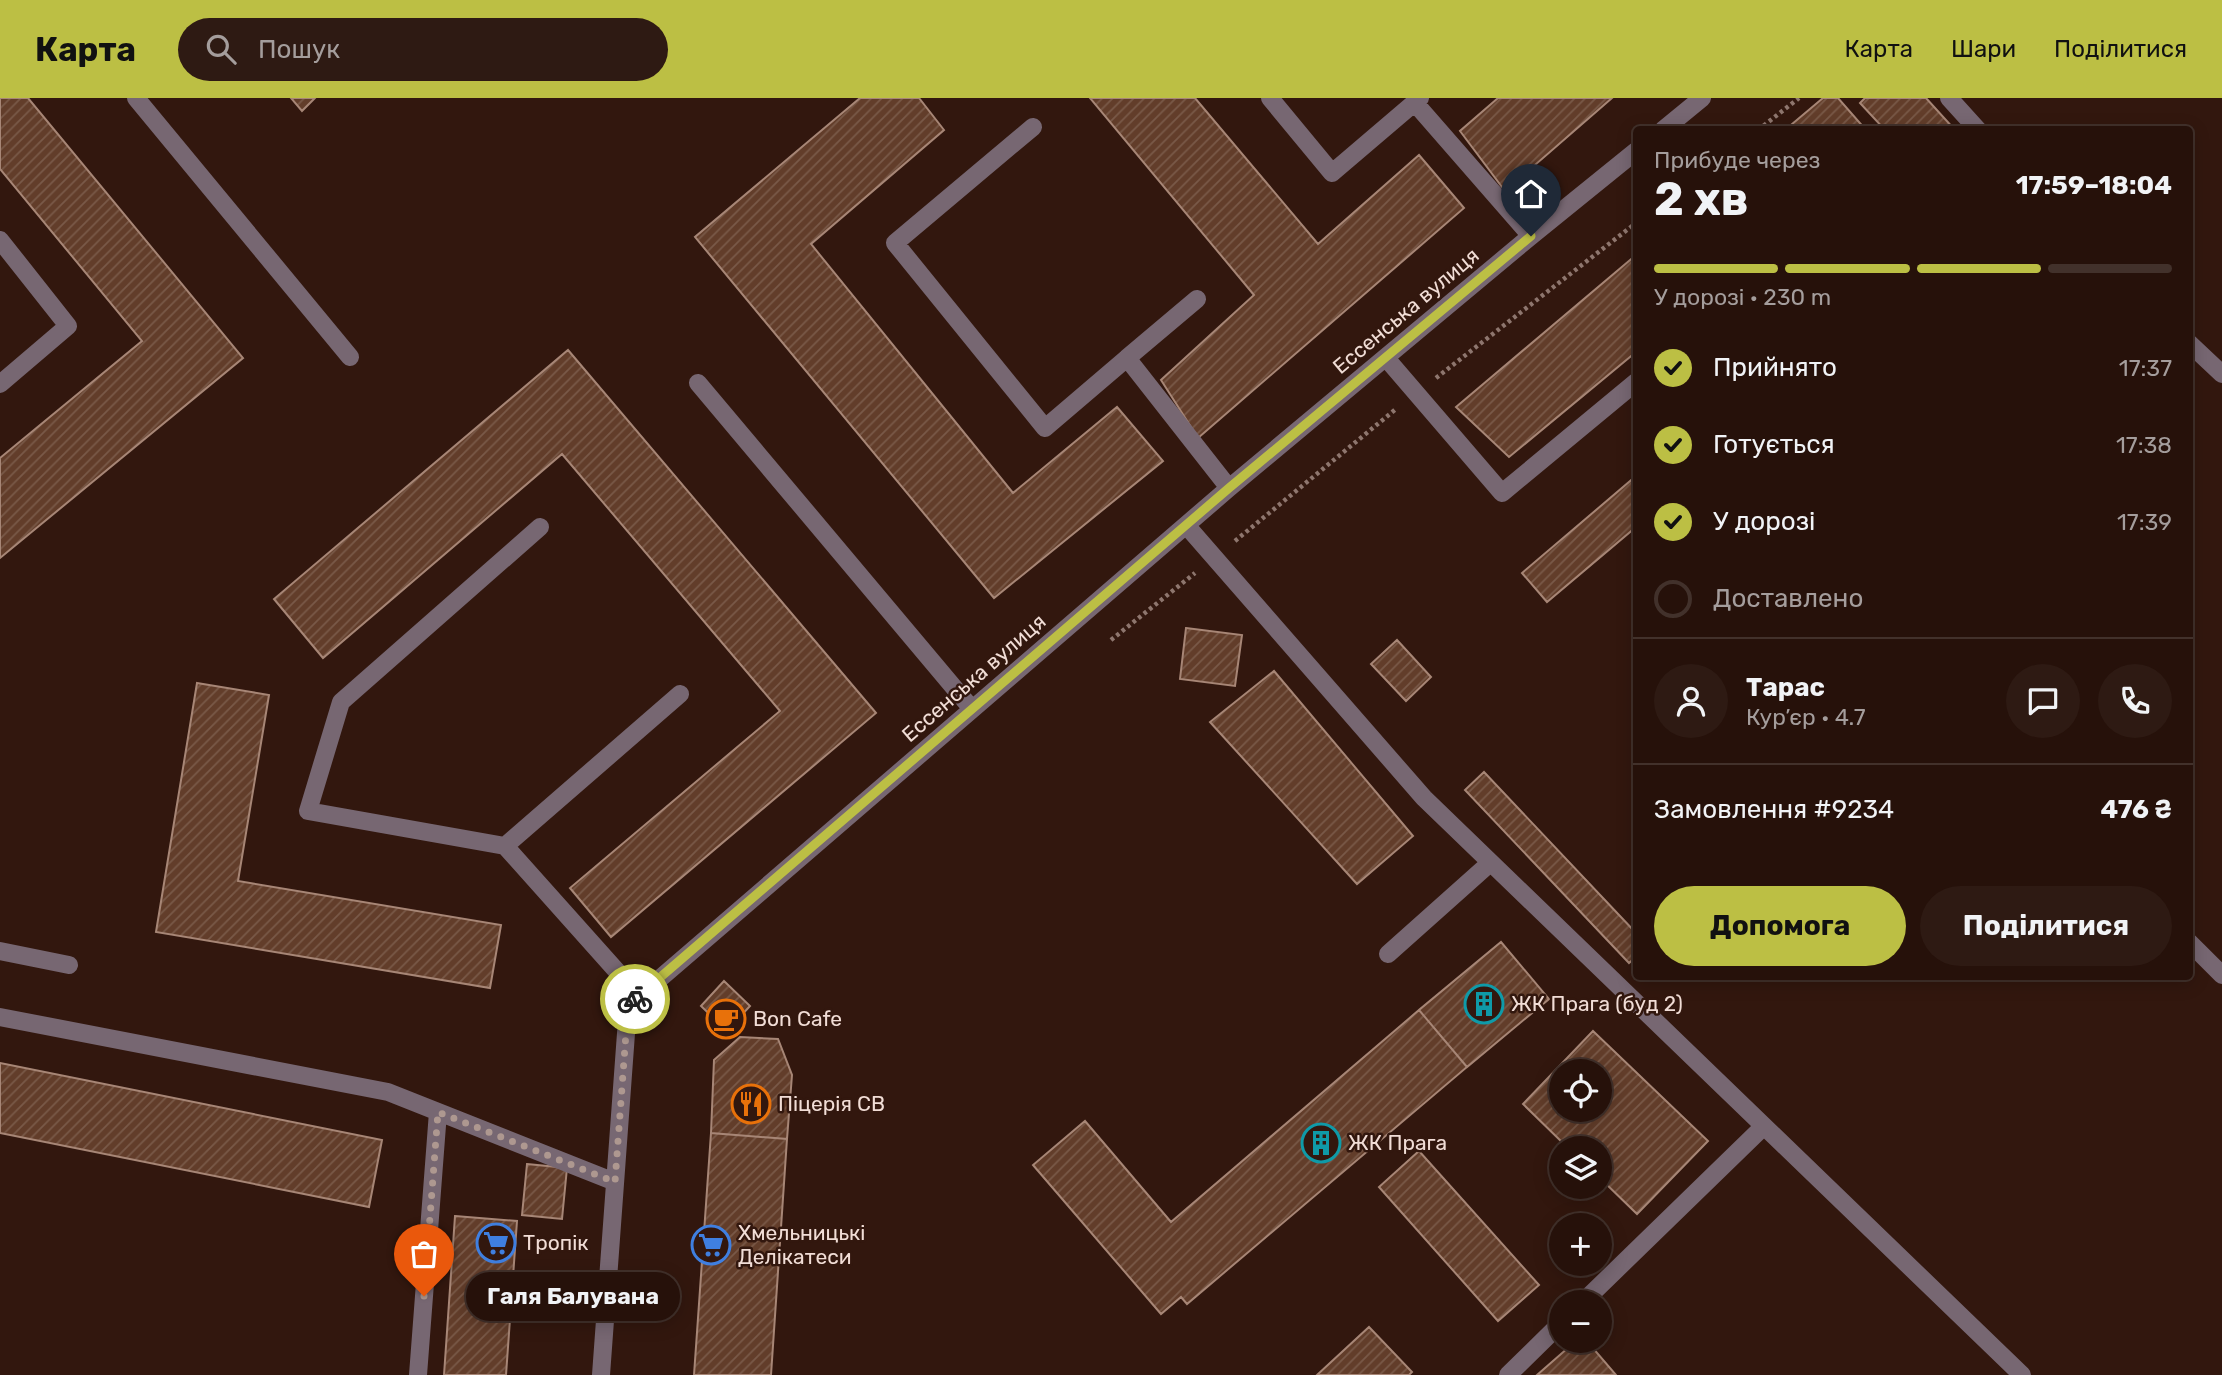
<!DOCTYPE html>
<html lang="uk">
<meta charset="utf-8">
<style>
:root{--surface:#26110a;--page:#2e1a13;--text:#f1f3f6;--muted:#a49d9c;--line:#42312b;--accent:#bcbf44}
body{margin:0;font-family:Rubik,sans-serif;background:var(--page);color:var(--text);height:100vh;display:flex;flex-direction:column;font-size:26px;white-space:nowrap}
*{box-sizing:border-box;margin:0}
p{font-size:23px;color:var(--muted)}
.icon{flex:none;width:38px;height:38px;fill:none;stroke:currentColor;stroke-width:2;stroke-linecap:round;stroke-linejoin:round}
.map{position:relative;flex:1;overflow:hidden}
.side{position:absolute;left:1633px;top:28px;width:560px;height:854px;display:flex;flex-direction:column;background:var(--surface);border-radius:7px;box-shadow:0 4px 18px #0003,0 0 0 2px var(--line)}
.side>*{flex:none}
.buttons{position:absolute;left:1549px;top:961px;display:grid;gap:14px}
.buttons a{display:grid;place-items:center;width:63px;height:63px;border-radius:50%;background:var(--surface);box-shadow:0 4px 18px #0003,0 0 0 2px var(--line);font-size:35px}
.pin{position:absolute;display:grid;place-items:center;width:60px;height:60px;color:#fff;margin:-72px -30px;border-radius:50% 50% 50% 0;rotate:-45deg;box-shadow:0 0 7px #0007}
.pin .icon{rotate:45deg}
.courier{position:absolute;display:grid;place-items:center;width:70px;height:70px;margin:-35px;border:5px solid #bcbf44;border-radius:50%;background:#fff;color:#222;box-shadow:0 2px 9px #0007}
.bubble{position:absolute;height:49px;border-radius:24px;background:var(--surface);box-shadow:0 4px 18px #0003,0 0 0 2px var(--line);font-size:23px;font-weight:700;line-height:49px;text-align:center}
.head em{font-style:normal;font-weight:700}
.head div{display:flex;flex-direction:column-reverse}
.head{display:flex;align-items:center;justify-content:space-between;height:119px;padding:0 21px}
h1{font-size:46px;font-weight:700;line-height:52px}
.bar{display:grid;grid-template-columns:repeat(4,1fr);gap:10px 7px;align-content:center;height:84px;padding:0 21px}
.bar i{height:9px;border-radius:5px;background:var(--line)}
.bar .selected{background:var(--accent)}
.bar p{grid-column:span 4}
.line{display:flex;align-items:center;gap:18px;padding:0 21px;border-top:2px solid var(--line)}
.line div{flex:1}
.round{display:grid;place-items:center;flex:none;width:74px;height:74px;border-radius:37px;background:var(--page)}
ol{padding:0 21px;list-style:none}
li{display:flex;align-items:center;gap:21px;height:77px}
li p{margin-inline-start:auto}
li .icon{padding:7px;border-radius:50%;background:var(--accent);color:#111;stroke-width:4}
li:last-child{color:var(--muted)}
li i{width:38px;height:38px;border:4px solid var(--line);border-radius:50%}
.cta{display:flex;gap:14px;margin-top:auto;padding:14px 21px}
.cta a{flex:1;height:80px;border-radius:42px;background:var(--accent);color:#111;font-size:28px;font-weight:700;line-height:80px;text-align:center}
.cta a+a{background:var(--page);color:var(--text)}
header{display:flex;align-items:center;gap:42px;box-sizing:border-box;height:98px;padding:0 35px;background:var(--accent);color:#111}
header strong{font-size:33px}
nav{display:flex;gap:38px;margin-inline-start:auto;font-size:24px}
.search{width:490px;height:63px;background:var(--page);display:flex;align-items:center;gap:18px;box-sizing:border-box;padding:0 24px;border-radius:38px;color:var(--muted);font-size:26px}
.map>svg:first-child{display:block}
.building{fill:url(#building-hatch);stroke:#a78676;stroke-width:2;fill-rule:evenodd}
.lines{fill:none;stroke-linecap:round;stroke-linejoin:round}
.path{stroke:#8e766e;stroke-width:4.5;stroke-dasharray:3.5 3.5;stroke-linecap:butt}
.minor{stroke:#776772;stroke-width:18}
.done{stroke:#ae9890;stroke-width:7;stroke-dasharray:0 12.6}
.route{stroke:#bcbf44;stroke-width:9}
.labels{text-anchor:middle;stroke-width:5;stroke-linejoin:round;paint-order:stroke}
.street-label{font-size:21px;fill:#f1ddd6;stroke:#32170e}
.poi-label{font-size:21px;fill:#f1ddd6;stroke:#32170e;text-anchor:start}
</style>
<header>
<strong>Карта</strong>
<div class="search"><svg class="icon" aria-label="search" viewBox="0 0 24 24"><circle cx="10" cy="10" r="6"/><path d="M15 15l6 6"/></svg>Пошук</div>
<nav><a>Карта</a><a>Шари</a><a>Поділитися</a></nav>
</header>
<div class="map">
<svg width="2222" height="1277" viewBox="0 0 2222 1277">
<defs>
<pattern id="building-hatch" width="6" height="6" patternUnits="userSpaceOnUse" patternTransform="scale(1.75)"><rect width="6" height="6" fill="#623d2a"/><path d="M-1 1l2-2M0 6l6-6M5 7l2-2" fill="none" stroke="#795948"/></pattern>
</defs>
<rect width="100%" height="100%" fill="#32170e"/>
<path class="building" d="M0,0H28L243,260L0,460V360L142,243L0,71Z
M291,0H315L302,13Z
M860,0H919L944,32L811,146L1013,395L1117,309L1163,363L994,500L695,139Z
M1090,0H1195L1318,146L1419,57L1464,110L1198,340L1161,282L1254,197Z
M1498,0H1612L1505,93L1460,33Z
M1823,0H1838L1866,32H1785Z
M1865,0H1926L1955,32H1885L1860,5Z
M1636,157V254L1509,359L1456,309Z
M568,252L876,615L611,839L570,790L780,613L562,356L323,560L274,501Z
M1636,378V429L1547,504L1522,475Z
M1186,530L1242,537L1235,588L1180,581Z
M1397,542L1431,579L1406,603L1371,566Z
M1274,573L1413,738L1357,786L1210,624Z
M197,585L269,597L238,783L501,827L490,890L156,834Z
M1484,674L1636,835V859L1629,865L1465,692Z
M1501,844L1549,901L1467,969L1419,912Z
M724,883L750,908L727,933L701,908Z
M1419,912L1467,969L1187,1206L1181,1199L1161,1216L1033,1067L1085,1023L1171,1124Z
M1593,933L1708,1043L1637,1116L1600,1080V1050H1568L1523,1006ZM1561,973H1600V1012H1561Z
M740,939L778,941L792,977L787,1041L711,1035L714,962Z
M0,965L382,1042L369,1109L0,1035Z
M711,1035L787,1041L771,1277H694Z
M1419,1053L1539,1187L1498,1223L1379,1089Z
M527,1066L567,1070L562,1121L522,1117Z
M455,1118L517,1123L506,1277H444Z
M1369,1229L1412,1274L1409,1277H1317Z
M1577,1242H1586L1616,1277H1537Z"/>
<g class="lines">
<path class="path" d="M1758,32L1799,0
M1436,280L1636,125
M1235,443L1396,311
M1111,542L1195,475"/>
<path class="minor" d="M136,0L350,259
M1270,0L1332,75L1420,0
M1949,0L1978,32
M1415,5L1531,138
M1033,29L895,145L1045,330L1127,260L1229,390
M1663,32L1702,0
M0,142L68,228L0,286
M2189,245L2222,276
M1127,260L1197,201
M1386,260L1502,395L1636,284
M698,285L972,611
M1186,427L1424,700L2022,1277
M505,748L308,713L341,604L540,429
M2189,844L2222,877
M0,853L69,867
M1388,856L1490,765
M639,898L505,748L680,596
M0,919L388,994L615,1084
M1583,1204L1763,1029
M418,1277L438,1014
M601,1277L628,908L1229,390L1531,138L1636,53
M1508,1277L1561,1225"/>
</g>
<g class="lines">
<path class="done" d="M424,1198L438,1014L615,1084L628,908L635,901"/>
<path class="route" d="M635,901L1229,390L1531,138"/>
</g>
<defs>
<symbol id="building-ring" viewBox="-11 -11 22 22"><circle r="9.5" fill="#32170e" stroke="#0f9aa8" stroke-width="1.5"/><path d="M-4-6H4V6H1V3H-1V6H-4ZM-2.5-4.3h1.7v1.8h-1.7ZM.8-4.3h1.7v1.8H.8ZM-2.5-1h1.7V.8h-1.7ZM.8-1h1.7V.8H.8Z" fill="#0f9aa8"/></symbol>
<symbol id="cafe-ring" viewBox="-11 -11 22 22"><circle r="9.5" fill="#32170e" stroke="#e8710a" stroke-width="1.5"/><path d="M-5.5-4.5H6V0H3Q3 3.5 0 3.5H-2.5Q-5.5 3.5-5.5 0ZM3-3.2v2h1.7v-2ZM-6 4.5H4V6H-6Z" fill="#e8710a"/></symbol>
<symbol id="restaurant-ring" viewBox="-11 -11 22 22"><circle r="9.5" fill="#32170e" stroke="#e8710a" stroke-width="1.5"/><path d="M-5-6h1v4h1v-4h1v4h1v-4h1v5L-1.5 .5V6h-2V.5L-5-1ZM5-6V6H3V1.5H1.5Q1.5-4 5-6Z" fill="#e8710a"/></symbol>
<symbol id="supermarket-ring" viewBox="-11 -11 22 22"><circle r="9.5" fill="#32170e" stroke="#3f7fe0" stroke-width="1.5"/><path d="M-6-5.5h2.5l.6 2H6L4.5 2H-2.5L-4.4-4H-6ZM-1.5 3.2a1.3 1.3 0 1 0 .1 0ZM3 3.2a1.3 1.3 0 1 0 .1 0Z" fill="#3f7fe0"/></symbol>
</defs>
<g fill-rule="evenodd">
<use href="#building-ring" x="1462" y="884" width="44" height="44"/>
<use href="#cafe-ring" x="704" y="899" width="44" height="44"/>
<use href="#restaurant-ring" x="729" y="984" width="44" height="44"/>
<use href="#building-ring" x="1299" y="1023" width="44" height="44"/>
<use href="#supermarket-ring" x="474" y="1123" width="44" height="44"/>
<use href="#supermarket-ring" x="689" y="1125" width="44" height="44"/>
</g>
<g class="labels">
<g class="street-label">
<text transform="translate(1406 213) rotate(-40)" y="7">Ессенська вулиця</text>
<text transform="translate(974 580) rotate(-41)" y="7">Ессенська вулиця</text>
</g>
<g class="poi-label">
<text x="1511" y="913">ЖК Прага (буд 2)</text>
<text x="753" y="928">Bon Cafe</text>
<text x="778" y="1013">Піцерія СВ</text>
<text x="1348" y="1052">ЖК Прага</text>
<text x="738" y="1142">Хмельницькі<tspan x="738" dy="24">Делікатеси</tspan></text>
<text x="523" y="1152">Тропік</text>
</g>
</g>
</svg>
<div class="buttons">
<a><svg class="icon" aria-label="locate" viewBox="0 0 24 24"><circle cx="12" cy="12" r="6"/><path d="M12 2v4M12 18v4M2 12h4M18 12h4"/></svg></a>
<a><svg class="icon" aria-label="layers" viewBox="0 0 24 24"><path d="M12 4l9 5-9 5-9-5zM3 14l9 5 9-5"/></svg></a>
<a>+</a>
<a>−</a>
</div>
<div class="pin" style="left:424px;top:1198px;background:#ea580c"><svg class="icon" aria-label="bag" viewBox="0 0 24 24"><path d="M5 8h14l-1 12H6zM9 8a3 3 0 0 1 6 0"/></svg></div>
<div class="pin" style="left:1531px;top:138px;background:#1f2937"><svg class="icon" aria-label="home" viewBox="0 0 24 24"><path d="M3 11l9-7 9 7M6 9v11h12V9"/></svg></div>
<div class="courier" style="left:635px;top:901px"><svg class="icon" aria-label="bike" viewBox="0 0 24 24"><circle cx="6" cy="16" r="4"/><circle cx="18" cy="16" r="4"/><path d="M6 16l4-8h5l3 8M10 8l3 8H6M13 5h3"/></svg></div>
<div class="bubble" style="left:466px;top:1174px;width:214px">Галя Балувана</div>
<section class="side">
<div class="head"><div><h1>2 хв</h1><p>Прибуде через</p></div><em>17:59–18:04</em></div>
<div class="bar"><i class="selected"></i><i class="selected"></i><i class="selected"></i><i></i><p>У дорозі · 230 m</p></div>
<ol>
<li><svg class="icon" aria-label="check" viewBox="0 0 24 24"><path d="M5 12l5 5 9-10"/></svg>Прийнято<p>17:37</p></li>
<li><svg class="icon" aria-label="check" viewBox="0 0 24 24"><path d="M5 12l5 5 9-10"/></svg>Готується<p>17:38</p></li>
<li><svg class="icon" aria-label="check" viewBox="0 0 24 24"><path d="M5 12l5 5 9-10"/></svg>У дорозі<p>17:39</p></li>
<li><i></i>Доставлено</li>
</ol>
<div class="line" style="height:126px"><a class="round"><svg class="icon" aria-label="person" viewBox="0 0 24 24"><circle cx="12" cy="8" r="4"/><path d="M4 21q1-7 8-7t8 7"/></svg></a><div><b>Тарас</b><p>Кур’єр · 4.7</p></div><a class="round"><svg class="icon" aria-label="chat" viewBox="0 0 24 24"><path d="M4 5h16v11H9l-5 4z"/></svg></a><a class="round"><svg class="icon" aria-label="phone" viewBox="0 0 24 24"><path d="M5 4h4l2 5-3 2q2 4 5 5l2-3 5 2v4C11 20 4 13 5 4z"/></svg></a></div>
<div class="line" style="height:91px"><div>Замовлення #9234</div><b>476 ₴</b></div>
<div class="cta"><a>Допомога</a><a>Поділитися</a></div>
</section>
</div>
